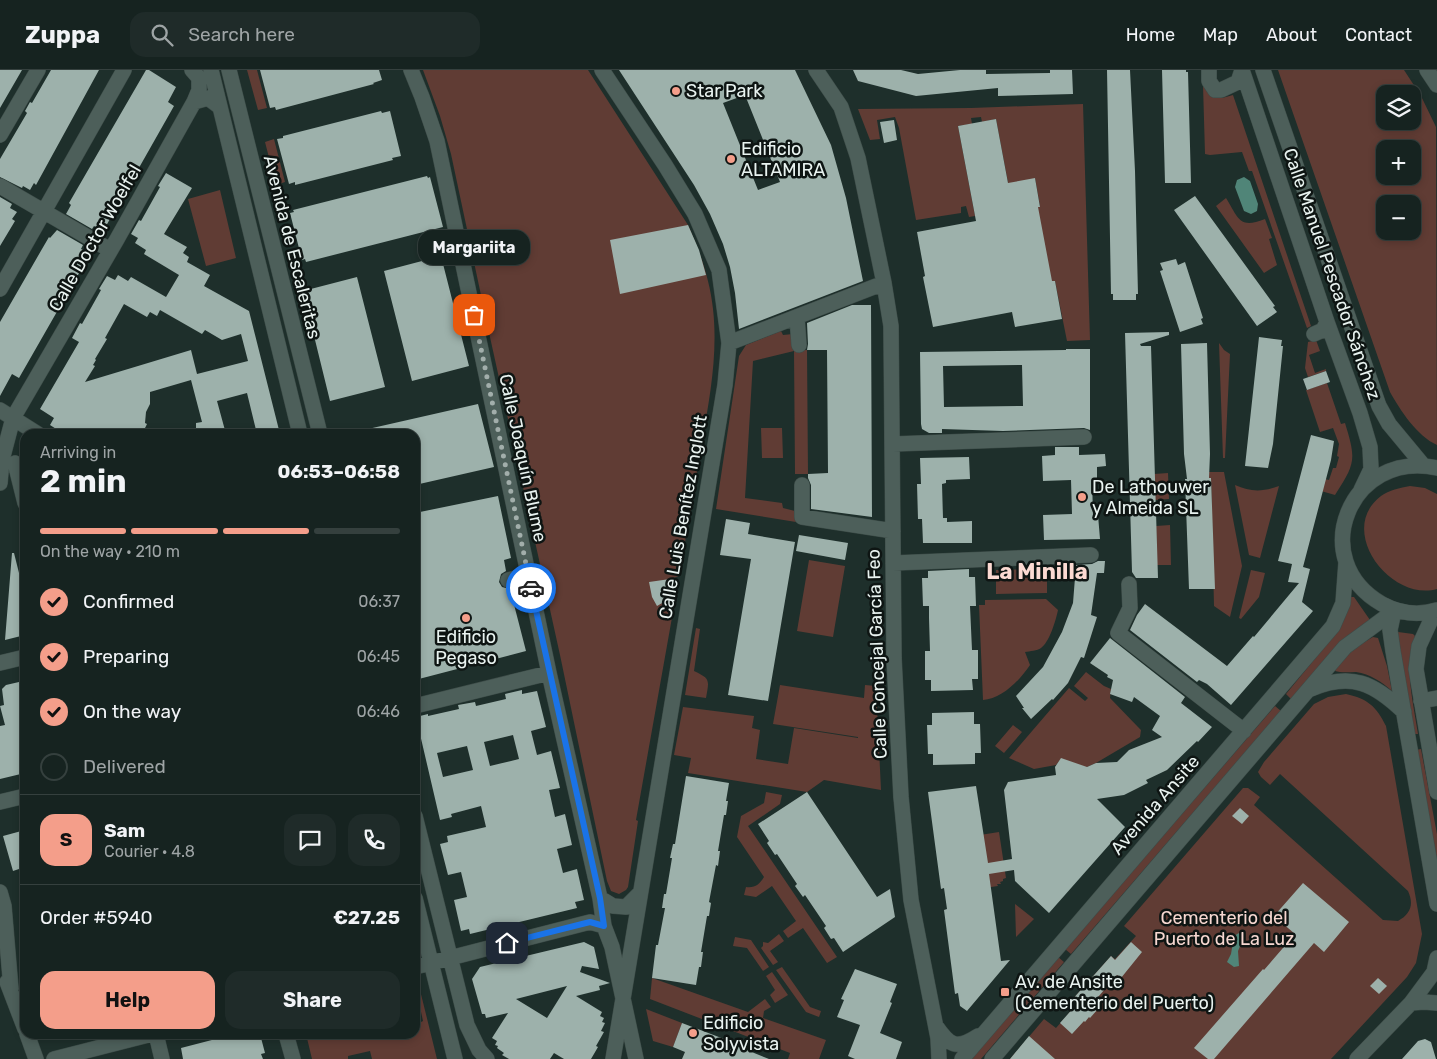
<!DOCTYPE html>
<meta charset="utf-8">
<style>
:root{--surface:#162320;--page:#1f2b29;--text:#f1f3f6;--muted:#9ea4a5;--line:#35403e;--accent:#f49e8a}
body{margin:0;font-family:Rubik,sans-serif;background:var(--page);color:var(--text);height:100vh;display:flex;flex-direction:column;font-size:19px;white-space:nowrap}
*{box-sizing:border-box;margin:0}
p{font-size:16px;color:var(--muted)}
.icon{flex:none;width:28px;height:28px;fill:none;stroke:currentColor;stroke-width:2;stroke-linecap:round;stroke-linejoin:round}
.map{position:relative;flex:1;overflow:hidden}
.side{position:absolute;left:20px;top:359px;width:400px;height:610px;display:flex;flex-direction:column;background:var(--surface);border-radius:15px;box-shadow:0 2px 8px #0003,0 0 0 1px var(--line)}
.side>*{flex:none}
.tools{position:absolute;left:1376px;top:15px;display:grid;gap:10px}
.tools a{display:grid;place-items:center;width:45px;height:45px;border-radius:10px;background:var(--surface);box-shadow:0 2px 8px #0003,0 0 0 1px var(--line);font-size:25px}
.pin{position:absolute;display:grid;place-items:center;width:42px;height:42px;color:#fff;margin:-21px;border-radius:10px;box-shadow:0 2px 8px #0006}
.courier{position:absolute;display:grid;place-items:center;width:50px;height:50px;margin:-25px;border:4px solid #1a73e8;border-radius:50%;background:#fff;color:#222;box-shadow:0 1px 6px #0007}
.bubble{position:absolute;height:35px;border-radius:15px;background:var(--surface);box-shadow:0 2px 8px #0003,0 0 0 1px var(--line);font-size:16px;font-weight:700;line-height:35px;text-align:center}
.headline em{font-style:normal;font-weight:700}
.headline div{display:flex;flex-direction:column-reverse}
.headline{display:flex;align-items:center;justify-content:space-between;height:85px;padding:0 20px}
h1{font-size:32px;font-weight:700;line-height:38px}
.bar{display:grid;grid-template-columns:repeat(4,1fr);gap:8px 5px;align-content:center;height:60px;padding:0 20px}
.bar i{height:6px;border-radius:4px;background:var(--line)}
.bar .active{background:var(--accent)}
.bar p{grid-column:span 4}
.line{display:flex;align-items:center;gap:12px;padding:0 20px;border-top:1px solid var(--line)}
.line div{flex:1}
.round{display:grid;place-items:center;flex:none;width:52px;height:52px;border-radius:15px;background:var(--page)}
ol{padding:0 20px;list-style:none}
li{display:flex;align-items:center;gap:15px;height:55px}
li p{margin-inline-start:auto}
li .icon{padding:5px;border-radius:50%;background:var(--accent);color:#111;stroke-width:4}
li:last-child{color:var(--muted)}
li i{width:28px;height:28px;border:2px solid var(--line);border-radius:50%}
.primary-button{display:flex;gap:10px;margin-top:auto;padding:10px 20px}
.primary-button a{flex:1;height:58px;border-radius:15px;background:var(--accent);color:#111;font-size:20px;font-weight:700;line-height:58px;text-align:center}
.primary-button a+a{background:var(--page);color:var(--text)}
header{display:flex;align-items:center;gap:30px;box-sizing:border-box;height:70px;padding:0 25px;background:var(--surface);border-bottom:1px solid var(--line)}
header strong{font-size:24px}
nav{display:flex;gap:28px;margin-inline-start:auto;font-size:18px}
.search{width:350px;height:45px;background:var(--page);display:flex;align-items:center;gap:12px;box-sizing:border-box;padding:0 18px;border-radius:15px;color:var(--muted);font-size:19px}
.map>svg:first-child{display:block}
.green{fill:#603c34;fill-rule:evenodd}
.water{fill:#508578}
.building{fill:#9db1ab;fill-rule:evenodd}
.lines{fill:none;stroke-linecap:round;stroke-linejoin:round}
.minor-casing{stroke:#3d4c48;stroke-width:16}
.minor{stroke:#4d5f5a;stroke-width:15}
.done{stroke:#a2aeab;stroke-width:5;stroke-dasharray:0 9}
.route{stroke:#1a73e8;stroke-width:6}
.poi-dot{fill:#f49e8a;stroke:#0e1513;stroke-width:2}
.labels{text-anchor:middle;stroke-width:5;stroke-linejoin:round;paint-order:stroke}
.poi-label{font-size:18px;fill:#e9f3f0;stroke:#0e1513;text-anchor:start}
.street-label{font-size:18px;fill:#e9f3f0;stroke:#0e1513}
.park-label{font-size:18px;fill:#f6d7d0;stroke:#0e1513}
.district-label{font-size:22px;font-weight:bold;fill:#fcdad2;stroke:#0e1513}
</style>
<header>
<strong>Zuppa</strong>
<div class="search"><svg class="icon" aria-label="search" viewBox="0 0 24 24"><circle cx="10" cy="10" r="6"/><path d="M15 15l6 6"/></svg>Search here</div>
<nav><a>Home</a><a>Map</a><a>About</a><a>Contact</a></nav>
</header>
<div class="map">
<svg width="1437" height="989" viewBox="0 0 1437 989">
<rect width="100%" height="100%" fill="#1e2f2b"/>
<path class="green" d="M247,0H257L267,38L258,40Z
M423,0H588L688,155C700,182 710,210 713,239C718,283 710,327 702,371C695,416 687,461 679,506L670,509L673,515L671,516L676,525L636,750L638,751L628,817L626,820L619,824L611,821L607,811L560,585L488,258L451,84L440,46Z
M1278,0H1404L1421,26L1436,57L1437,375C1417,366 1400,340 1390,322ZM1385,24H1412V51H1385ZM1385,79H1412V106H1385ZM1385,134H1412V161H1385Z
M1203,15C1213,30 1216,30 1233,25L1311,256L1307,258L1252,101H1249L1242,82L1210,85L1205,84Z
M1083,34L1090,270L1067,271L1055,211L1050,212L1029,139L1040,136L1035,108L1010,123L996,49L982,52L981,47L971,48L972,54L958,56L975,146L969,147L966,136L961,137V143L916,150L899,58L895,47L877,50L880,69L870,70L858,39L971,38Z
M274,69L285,112L276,115L265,72Z
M220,120L236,188L206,196L188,129Z
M1226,128C1239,149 1239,159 1265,149L1272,168L1269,169L1277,195L1264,203L1216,136Z
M781,261L783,265L793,264L794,280H807L808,404H795L794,281L753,291L745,428L782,433L783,438L795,441L796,452L716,439L739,286L746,275Z
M1316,270L1320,281L1309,285L1315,303L1326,299V301L1308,307L1305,298L1308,272Z
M1219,273L1224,280L1230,284L1225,388H1223Z
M1327,313L1341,354L1345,353C1356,389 1356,393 1335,425L1321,421L1325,409L1329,410L1333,398H1336L1339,387L1337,386L1339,374L1333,358L1320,362L1306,320Z
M761,358H782L783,388H762Z
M1209,402H1224L1242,496L1230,547L1214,536L1211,408H1209Z
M1168,403L1169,429L1155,430L1154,404Z
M1235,415C1250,422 1263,422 1279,416L1260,488L1249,485Z
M1410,416L1425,418L1437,424V519C1390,532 1336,460 1381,426C1389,420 1400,418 1410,416Z
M1170,455L1171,495H1157L1156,456Z
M809,490L845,496L833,567L797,561Z
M1047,499V523L996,524V500Z
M1251,500L1265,503L1259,527L1241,549L1239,548Z
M1351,527H1354L1370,550L1340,572L1291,629L1286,624L1331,569Z
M1046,529L1058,540C1056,550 1049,573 1041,578C1037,581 1030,581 1025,582L1030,595C1020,610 1002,629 983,630L979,535H985V530Z
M696,558L700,559L694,601C711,609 709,610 706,628L685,625Z
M1398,562L1413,564L1415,566C1404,598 1413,631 1418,664H1414L1396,563Z
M1373,567L1378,568L1387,596L1392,621C1382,612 1370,604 1356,602C1349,602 1341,603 1335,601C1343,586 1358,575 1373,567Z
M1086,602L1104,616L1111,619L1110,628L1138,657L1141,660L1140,667L1096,693L1078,701L1061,689L1056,695L1034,699L1009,688L1069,618L1085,631L1088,628L1074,616Z
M780,615L864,628L865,615L876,616L881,720L824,710L807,722L688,703L691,688L674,685L683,637L754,646L752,658L760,660L756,689L788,694L794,658L858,668V667L773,654Z
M1346,624C1368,629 1376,636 1386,656L1422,864L1416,893L1407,907L1331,989H1010L1044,949L1056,958L1076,935L1071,931L1111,886L1115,889L1136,866L1124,856L1243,718H1248L1260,727L1254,735L1383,850L1398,851C1411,844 1414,834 1408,821L1280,704L1270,715L1261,707L1258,702L1264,692L1314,634L1328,627Z
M1275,636L1281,641L1071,884L1065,879Z
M1013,655L1022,662L1004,683L995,676Z
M1421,679L1437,764V798L1416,680Z
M766,722L782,725L780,734L748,756L837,887L827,893L803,858L788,868L783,861L796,851L772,816L756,827L744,825L746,817C755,818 759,815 764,807L737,767L741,746L764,733Z
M999,762L1006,808L1003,809V811L1000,812L1001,814H997L998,816L971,820L988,793L961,768Z
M1015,834L1034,849L1016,867Z
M779,864L784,871L770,881L778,892L773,895L761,878L763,876V872L768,873Z
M735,867L751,870L769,897L763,901L747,878L733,876Z
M1058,887L1064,892L981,989H970Z
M782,897L810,937L821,941L819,947L806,942L776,900Z
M772,902L788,925L775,933L770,925L775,920L766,906Z
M652,908L748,942L765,929L771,937L764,941L763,948L826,970L819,989H788L790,983L650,929Z
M415,914L419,916L437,989H372L370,981L348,986V989H312L306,964H388L389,967L402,964H415V960L420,959L419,953L423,951Z
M646,939L682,953L673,977L653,971Z"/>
<path class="water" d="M1244,107L1250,111L1258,134L1257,141L1251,144L1244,141L1235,117L1237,110Z
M1239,863L1243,866V869L1238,881L1239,896L1234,897L1227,892L1231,884L1234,866Z"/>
<path class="building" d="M0,0H22L0,38Z
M51,0H99L36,115L34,113L30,120L23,116L22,118L0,107V89L27,43L25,41L30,32L32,33Z
M146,0H149L176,17L168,32L174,36L106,156L104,155L101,160L94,156L92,159L66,144L71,135L69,133Z
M260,0H379L382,10L373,13L374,14L276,40L275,37L270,38Z
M619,0H795L831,75L846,128L863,211L739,259L735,223L730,197L723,174L710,144L694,115ZM745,25L780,112L758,120L723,33Z
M853,0H901L918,4L960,0H986V4L1050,3V0H1072L1073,24L998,26V18L916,26L858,11Z
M1107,0H1130L1135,101L1138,224H1136V230H1113V224H1111Z
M1162,0H1186V2H1188L1191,113H1165Z
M381,41L382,43L390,41L401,86L392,88L393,90L295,115V112L289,114L277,69L283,68V66Z
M996,49L1008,113L1035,108L1040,137H1038L1052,211H1055L1062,249L1015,257L1012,242L933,257L923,207L925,206L917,162L976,151L958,56Z
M894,50L897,70L884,73L880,52Z
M166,103L192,118L164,164L187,177L183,183L189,187L187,192L210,205L204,216L249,241L280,364H257L247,323L217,331L226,364H196V353L202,352L191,310L150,322V334L146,342L145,353L147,354L142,364H64L50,355L54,348L40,339L79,272L72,268L80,253L82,254L101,220L99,219L107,206L115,210L118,205L128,211L131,207L166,227L179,205L144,184L146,180L135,173L138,168L131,164L139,150L141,151L160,117L158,116ZM124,234L147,247L150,242L157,246L160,240L202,264L205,260L222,270L241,264L248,291L197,304L191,280L85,312L95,296L93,295L96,290L95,289L107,269L105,268Z
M427,106L428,108L430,107L443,157L306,192L305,189L302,190L290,143L294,142L293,140Z
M1195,126L1275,236L1273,237L1277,242L1257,256L1174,140Z
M0,127L12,134L10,138L17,142L12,149L15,151L0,176Z
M688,155L699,180L706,205L620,224L610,170Z
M57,160L83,175L81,179L87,182L85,189L81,197L82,198L19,308L12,304L0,326V252L42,179L49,167L50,168Z
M441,186L469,296L412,311L384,201Z
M1176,189L1178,195L1185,192L1203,248L1201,249L1203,254L1180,262L1160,201L1163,200L1160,193Z
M357,207L385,317L330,331L303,221Z
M852,235H871L872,447L811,439V415L808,408V404L828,403L827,280H807L808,274L807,253Z
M1169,262V265L1140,274L1141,276H1151L1158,508H1136L1132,502L1125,263Z
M1259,267L1282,270L1281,276H1283L1273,374L1268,398L1245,396Z
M1207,273L1210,384L1209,408H1211L1215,519H1189L1185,409H1187L1184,384L1181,274Z
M1066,279H1090V360L1084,358L1003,361L942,359V363H929L922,359L921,354L920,282L1066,280ZM1022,295L1023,336L944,337L943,296Z
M1326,301L1330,312L1307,320L1303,309Z
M478,334L494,397L415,415V364H369L368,359Z
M1311,365L1334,371L1331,390L1303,497L1310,499L1302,532L1313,541L1231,635L1207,614L1199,610L1197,612L1130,560L1137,545L1145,534L1227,596L1253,566L1254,567L1299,513L1288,512L1292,494L1278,491Z
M1055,377H1079V385L1105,384L1106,396L1097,397V408L1092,409L1093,445H1098L1100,469L1044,470L1043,445L1072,444L1071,410L1043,411L1042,386L1055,385Z
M969,387L970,409L946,410V413L942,414L943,448H947V452L972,451V473H923L922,449H918L917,414H921L920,388Z
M498,426L511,488L504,490L506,501L501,504L499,512L502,517L510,519L526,581L415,610V443Z
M726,449L750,453L748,464L795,472L768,631L728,625L751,489L720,485Z
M799,465L848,473L845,490L796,481Z
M12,483H14L25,527V565L5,570Z
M1098,491H1105L1104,503H1097L1091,545L1097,547L1084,588L1081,587L1068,613L1053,630L1052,629L1031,649L1022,638H1024L1016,626L1043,597L1062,562L1073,533L1076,495L1092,494Z
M969,499V507H975L976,536H970L972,580H978V609H972L973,620L931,621V610H925V581H930L929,548V536H923L922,508H928V501Z
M670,509L676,525L657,536L652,527L649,512Z
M1110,568L1185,627L1181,633L1212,657L1198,672L1197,671L1167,700L1146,710L1148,713L1124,725L1097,729L1125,757L1049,843L1015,811L1014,800L989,804L1001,891L1010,890L967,941L960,936L958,923L955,924L944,840L947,839L944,818L941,819L928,722L976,716L988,793L1012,789L1004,720L1008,712L1056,705L1055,697L1061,688L1087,697L1096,693L1117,692L1129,680L1162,667L1152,660L1160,646L1134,627L1132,632L1110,624L1113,610L1107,607L1108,605L1090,593Z
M19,612L25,639V703L0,709V656L5,655L0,636L4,635L2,619L6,615Z
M522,620V624L537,621L546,657L531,661L537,685L551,681L560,718L549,720L555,747L565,744L572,775L557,779L563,803L577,799L584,830L575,832L577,838L470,864L469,859L461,861L454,830L467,827L461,802L448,805L440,774L448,772L447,766L486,757L481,736L451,744L452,747L440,750L416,647L428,644V646L459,639L458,635L475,632L476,636L506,629L505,624ZM513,665L519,689L490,696L484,672ZM467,676L473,700L443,707L437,683Z
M974,642V654H980L981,683H975V694L933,695V684H928L927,655H932V643Z
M686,706L729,713L726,731H728L726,745H724L718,781H720L718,796L716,795L709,832L711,833L709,846H707L701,882H703L701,897H699L696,915L652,908L656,875H658L665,838H662L664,824H666L672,788H670L673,774H675Z
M807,722L877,827L890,819L895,847L843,882L834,868L831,869L824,858L826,856L805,825L803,827L795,816L797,814L777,784L775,785L767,773L769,771L758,754Z
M1240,738L1249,746L1242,754L1232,746Z
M25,760V797L13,801L3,766Z
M1303,813L1349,852L1324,882L1314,873L1214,989H1208L1194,978L1263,899L1264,900L1295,864L1274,846Z
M584,872L594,877L599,899L582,896L580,902L610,913L599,916L600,920L576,926L602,942L600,946L604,948L602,952L605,953L601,961L604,962L596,976L598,977L591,989H564L554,983L550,989H509L502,985L504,983L497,978L498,976L495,975L497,971L492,968L508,943L486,948L485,944H482L472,909L480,897ZM567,916L547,948L516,929Z
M1131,872L1142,882L1121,908L1117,905L1092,934L1098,939L1090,948L1089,947L1085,952L1084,951L1072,964L1060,953L1076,935L1071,931L1111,886L1115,890Z
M855,899L897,914L890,932L892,933L880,963L902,972L896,989H855L848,986L860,955L837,947L844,930L841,929Z
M1378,908L1387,916L1379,924L1370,916Z
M682,953L732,972V974L769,989H682L685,982L673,977Z
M235,964H260L265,983L261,984L263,989H183L181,978Z
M1029,966L1055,989H1010Z
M1425,969L1431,972L1436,989H1402L1418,971Z"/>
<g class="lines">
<defs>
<path id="minor" d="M192,0L199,8V20L194,32
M211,0L300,364
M229,0L320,364
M411,0L422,27L437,71L549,603L600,828L604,856L612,877L636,989
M602,0L665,95L695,144L719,200L729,273L725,315L613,989
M816,0L841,37L858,88L884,213L891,256L894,588L901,727L911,830L938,968L939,989
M1209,0V11L1215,20H1221L1238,12L1242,0
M1242,0L1327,252L1360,343L1370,377L1371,399L1361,420
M1263,0L1379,336L1389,354L1423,395
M1427,0L1437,15
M0,65L38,0
M0,116L110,180
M0,219L124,0
M797,247L799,275
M1314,264L1323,260L1327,252
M729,273L884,213
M0,340L38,364
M893,374L1084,367
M15,393L25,433
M1437,398C1350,379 1305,490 1382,534C1399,543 1418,546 1437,540
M0,413L2,390L13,348L116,171L194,32L208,28L220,37
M802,415V447L893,461
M893,493L1091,485
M508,510L528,505
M1129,514L1130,538L1118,563L1244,661
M1394,541L1390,560L1393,581L1437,834
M1435,541L1419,576L1416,599L1437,722
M0,593L25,587
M1311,619C1351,602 1374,613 1404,642
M1421,631L1437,628
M415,636L549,603
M0,732L25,726
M415,746L467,955L479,980L487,989
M0,822L4,836L11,919
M415,828L455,989
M600,828L613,836L626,837L640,823
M415,897L590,852L604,856
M7,912L25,959
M1411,933L1424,932L1437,933
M936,956C950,976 956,980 978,966
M27,964L36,989
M156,964L162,989
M286,964L293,989
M54,989L152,964
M962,989L1333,556L1343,533L1346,492
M992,989L1345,577L1394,541
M1357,989L1411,933L1434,902L1437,888"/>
</defs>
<use href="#minor" class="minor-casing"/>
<use href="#minor" class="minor"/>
</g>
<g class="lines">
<path class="done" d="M474,245L531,518"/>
<path class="route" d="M507,873L590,852L604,856L600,828L531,518"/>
</g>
<g class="poi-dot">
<circle cx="676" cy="21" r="5"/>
<circle cx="731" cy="89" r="5"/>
<circle cx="1082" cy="427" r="5"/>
<circle cx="466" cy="548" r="5"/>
<rect x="1000" y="917" width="10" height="10" rx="2.5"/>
<circle cx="693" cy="963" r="5"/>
</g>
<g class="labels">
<g class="poi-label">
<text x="686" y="27">Star Park</text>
<text x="741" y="85">Edificio<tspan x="741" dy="21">ALTAMIRA</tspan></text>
<text x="1092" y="423">De Lathouwer<tspan x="1092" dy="21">y Almeida SL</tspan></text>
<text x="466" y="573" text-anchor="middle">Edificio<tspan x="466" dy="21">Pegaso</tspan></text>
<text x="1015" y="918">Av. de Ansite<tspan x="1015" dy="21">(Cementerio del Puerto)</tspan></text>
<text x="703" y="959">Edificio<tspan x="703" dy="21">Solyvista</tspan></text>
</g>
<g class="street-label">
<text transform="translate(95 168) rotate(-60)" y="6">Calle Doctor Woelfel</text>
<text transform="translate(292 177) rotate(76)" y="6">Avenida de Escaleritas</text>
<text transform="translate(1332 204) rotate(71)" y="6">Calle Manuel Pescador Sánchez</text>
<text transform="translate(523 388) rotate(78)" y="6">Calle Joaquín Blume</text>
<text transform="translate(683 447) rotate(-80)" y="6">Calle Luis Benítez Inglott</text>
<text transform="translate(877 584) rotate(-92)" y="6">Calle Concejal García Feo</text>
<text transform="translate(1155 735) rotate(-49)" y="6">Avenida Ansite</text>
</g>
<g class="park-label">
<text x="1224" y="854">Cementerio del<tspan x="1224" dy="21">Puerto de La Luz</tspan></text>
</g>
<g class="district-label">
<text x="1037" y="509">La Minilla</text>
</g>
</g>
</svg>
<div class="tools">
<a><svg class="icon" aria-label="layers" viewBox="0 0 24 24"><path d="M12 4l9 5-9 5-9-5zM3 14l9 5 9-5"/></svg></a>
<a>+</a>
<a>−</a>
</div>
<div class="pin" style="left:474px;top:245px;background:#ea580c"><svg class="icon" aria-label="bag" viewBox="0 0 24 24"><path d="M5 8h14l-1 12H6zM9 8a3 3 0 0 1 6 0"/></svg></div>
<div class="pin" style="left:507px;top:873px;background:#1f2937"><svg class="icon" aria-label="home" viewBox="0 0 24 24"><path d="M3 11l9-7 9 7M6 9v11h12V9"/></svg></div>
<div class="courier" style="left:531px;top:518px"><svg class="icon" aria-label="car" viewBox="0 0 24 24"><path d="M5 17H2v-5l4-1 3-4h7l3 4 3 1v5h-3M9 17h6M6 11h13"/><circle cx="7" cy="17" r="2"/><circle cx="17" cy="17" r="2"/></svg></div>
<div class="bubble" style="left:418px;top:160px;width:112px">Margariita</div>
<section class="side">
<div class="headline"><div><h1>2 min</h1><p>Arriving in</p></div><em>06:53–06:58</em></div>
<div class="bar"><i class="active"></i><i class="active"></i><i class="active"></i><i></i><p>On the way · 210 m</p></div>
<ol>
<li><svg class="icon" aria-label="check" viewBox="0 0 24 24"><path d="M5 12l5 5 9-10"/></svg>Confirmed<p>06:37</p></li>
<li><svg class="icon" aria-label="check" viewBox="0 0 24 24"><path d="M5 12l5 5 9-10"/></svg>Preparing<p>06:45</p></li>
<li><svg class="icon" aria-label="check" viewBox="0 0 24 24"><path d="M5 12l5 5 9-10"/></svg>On the way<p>06:46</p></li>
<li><i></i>Delivered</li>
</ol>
<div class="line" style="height:90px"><b class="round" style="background:var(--accent);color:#111">S</b><div><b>Sam</b><p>Courier · 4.8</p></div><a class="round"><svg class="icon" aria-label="chat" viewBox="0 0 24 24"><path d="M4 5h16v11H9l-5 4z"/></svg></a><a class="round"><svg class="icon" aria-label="phone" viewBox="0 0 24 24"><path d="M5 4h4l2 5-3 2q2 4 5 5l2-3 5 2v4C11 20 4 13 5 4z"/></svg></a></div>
<div class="line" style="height:65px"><div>Order #5940</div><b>€27.25</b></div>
<div class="primary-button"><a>Help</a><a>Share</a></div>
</section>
</div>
